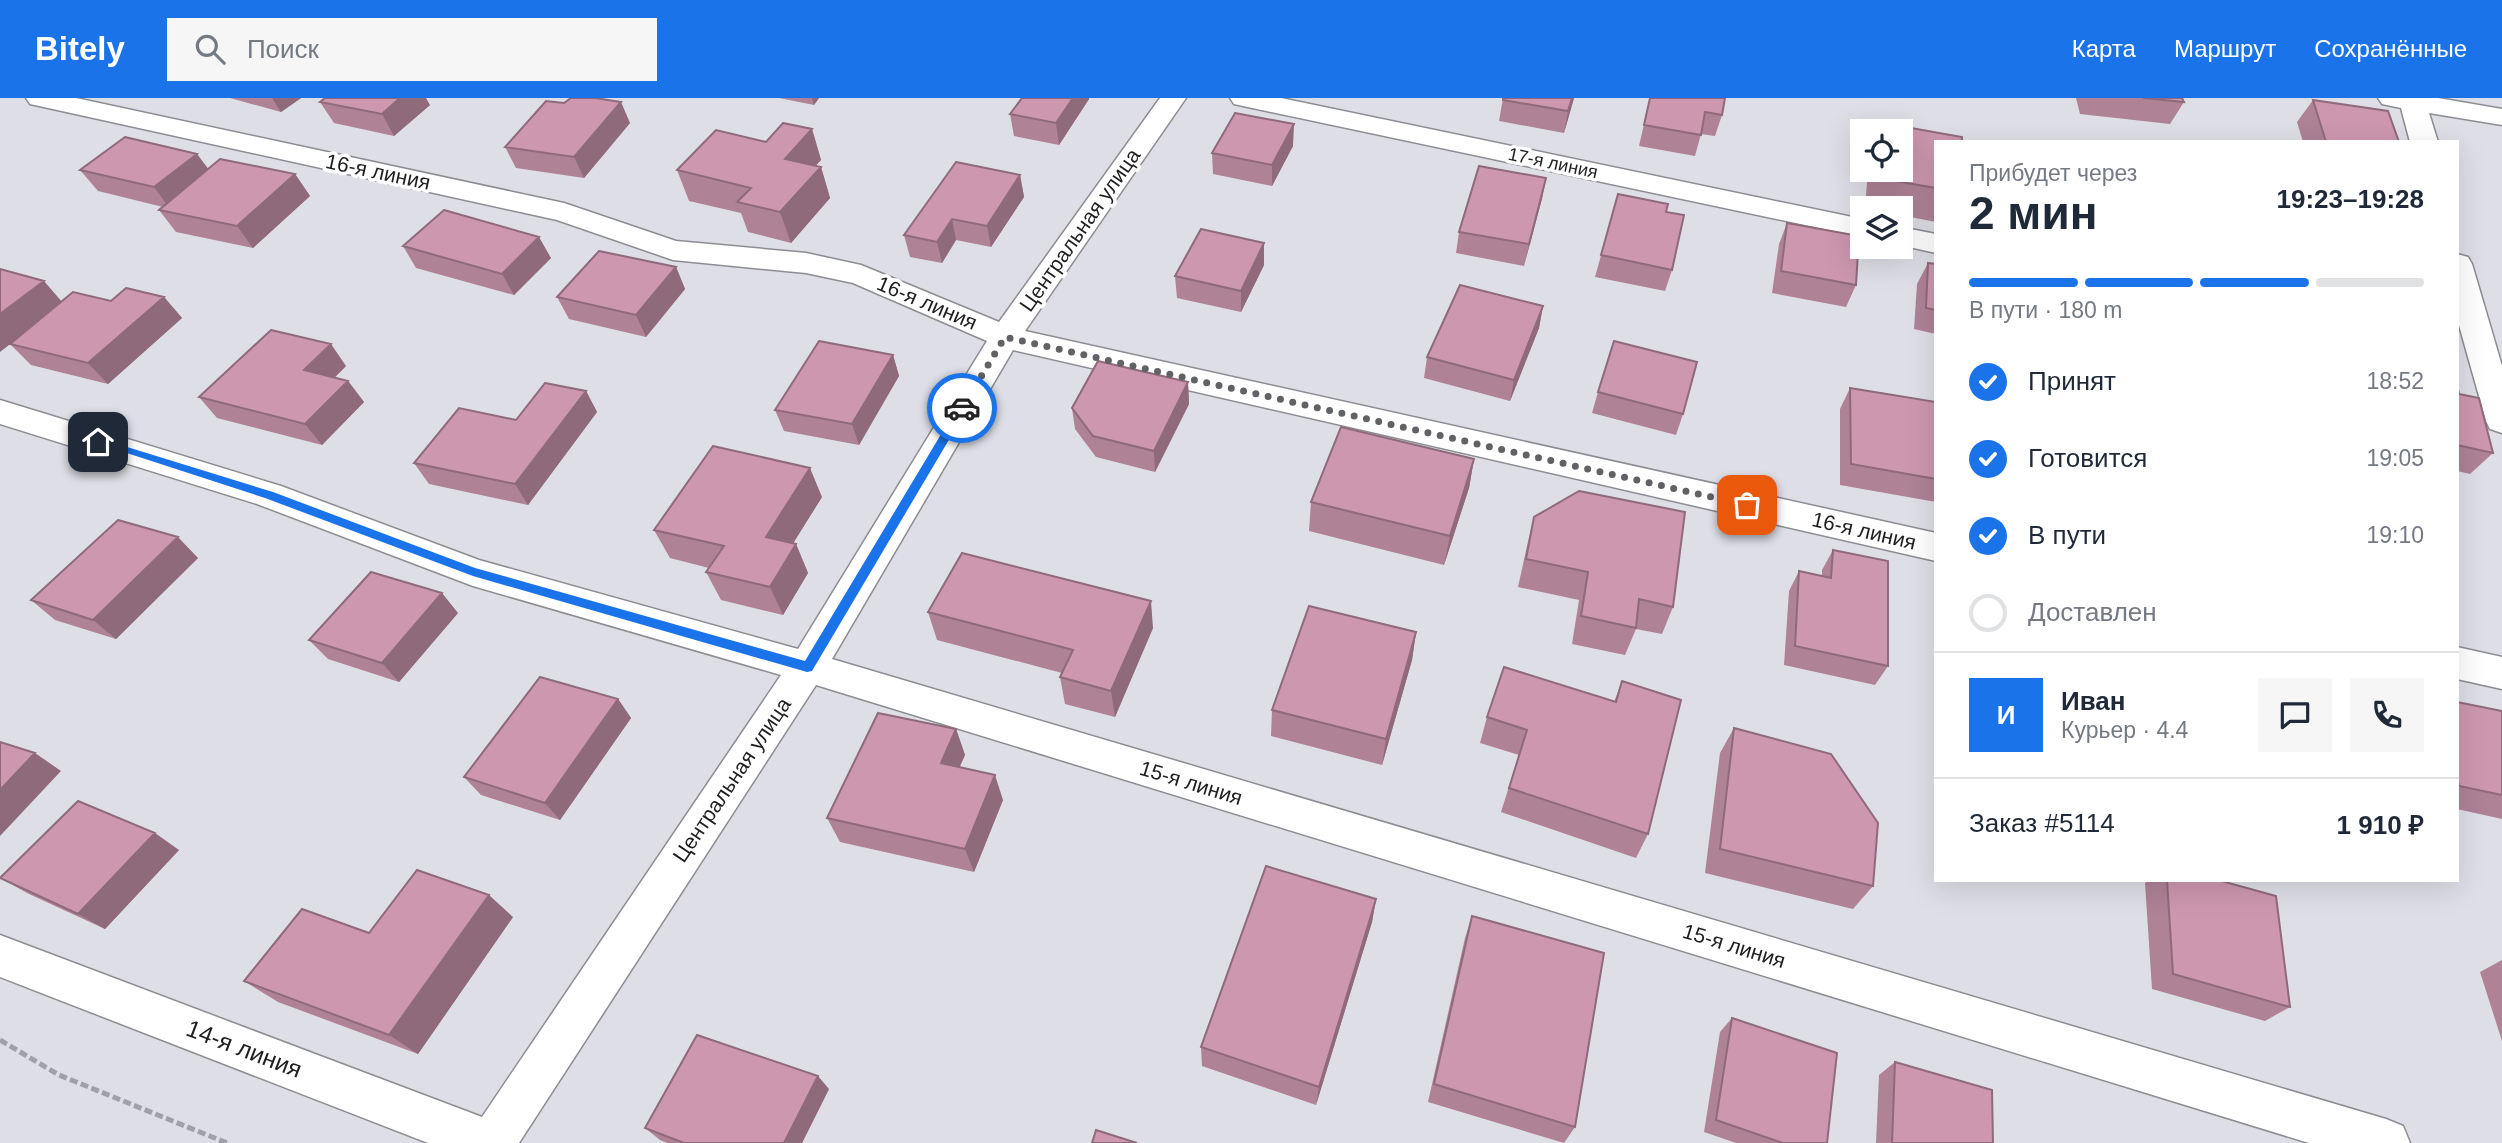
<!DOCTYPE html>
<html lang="ru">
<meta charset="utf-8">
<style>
:root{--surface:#fff;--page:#f6f6f7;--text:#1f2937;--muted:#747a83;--line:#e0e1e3;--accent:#1a73e8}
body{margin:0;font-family:Helvetica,sans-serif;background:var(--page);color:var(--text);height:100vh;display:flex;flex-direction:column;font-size:26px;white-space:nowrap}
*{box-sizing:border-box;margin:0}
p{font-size:23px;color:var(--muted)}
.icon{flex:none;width:38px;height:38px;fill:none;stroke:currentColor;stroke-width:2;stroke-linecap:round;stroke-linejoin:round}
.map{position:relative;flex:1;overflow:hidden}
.panel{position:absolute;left:1934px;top:42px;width:525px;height:742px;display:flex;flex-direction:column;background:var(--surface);border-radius:0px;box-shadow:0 7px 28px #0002}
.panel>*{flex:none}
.tools{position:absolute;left:1850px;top:21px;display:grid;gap:14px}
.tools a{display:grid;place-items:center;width:63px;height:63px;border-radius:0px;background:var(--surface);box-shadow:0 7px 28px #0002;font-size:35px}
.pin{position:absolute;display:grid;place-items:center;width:60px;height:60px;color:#fff;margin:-30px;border-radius:14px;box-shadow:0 4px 10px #0006}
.courier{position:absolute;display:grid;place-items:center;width:70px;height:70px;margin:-35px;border:5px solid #1a73e8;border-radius:50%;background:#fff;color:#222;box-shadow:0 2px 9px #0007}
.summary em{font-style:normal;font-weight:600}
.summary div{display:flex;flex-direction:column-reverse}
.summary{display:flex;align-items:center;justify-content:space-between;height:119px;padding:0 35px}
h1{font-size:46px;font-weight:600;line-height:52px}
.bar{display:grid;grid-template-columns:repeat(4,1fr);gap:10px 7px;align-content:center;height:84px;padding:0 35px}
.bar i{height:9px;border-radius:5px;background:var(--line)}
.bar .on{background:var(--accent)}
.bar p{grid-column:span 4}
.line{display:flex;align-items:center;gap:18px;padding:0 35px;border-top:2px solid var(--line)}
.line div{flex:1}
.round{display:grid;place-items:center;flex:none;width:74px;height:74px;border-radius:0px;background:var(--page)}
ol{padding:0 35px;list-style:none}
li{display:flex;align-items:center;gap:21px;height:77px}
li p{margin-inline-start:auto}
li .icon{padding:7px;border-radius:50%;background:var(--accent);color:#fff;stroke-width:4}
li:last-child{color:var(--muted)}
li i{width:38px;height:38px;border:4px solid var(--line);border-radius:50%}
header{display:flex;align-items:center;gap:42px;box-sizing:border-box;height:98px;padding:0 35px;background:var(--accent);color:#fff}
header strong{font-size:33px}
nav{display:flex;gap:38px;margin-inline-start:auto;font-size:24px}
.search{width:490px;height:63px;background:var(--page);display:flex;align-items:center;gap:18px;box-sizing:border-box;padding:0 24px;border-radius:0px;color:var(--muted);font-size:26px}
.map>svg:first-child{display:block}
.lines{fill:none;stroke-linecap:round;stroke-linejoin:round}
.minor-casing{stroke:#8c8d93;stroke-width:3}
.path{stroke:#a0a1a7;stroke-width:5;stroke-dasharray:8 3.5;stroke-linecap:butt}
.minor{fill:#fff;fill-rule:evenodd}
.wall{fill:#af8296}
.shaded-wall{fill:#8f6a7a}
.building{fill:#cc97af;stroke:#8f6a7a;stroke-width:2}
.route{fill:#1a73e8}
.done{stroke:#616266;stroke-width:7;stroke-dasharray:0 12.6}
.labels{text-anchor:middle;stroke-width:7;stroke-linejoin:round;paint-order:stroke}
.far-street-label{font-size:18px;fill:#1e1f21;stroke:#fff}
.street-label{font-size:21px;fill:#1e1f21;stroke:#fff}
.near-street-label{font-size:24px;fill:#1e1f21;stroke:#fff}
</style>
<header>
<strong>Bitely</strong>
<div class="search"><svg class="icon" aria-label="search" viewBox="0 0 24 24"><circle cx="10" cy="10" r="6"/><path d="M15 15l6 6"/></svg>Поиск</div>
<nav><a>Карта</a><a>Маршрут</a><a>Сохранённые</a></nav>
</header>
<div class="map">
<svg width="2502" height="1045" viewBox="0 0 2502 1045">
<rect width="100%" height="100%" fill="#dedfe6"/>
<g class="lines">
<defs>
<path id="minor" d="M26,0H76L564,105L676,143L806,155L861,167L999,224L1160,0H1186L1025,233L1936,435V463L1013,252L832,561L2386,1021L2403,1028L2410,1045H2309L816,587L519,1045H428L0,879V837L482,1019L781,577L473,488L257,406L0,326V302L281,388L479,462L798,551L987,243L853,185L806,175L673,162L557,122L39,8L30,6Z
M1230,0H1281L1862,121V139L1243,8L1234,6Z
M2378,0H2438L2502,11V27L2429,15L2438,44H2410L2401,10L2382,6Z
M1900,129L1936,136V155L1900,147Z
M2457,156L2468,159L2472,166L2502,268V335L2490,331L2486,323L2457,220Z
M2457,549L2502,559V591L2457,581Z"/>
</defs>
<use href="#minor" class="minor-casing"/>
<path class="path" d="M0,942L59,977L227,1045"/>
<use href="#minor" class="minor"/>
</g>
<path class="wall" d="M230,0H301L281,14Z
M779,0H819L814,7Z
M1022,0H1089V1L1059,47L1014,38L1010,16Z
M1503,0H1574L1564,35L1499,23Z
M1650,0L1722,17L1715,38L1701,36L1695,58L1639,48Z
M2076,0H2182L2184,4L2170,26L2080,16Z
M2313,2L2399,44H2303L2297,24Z
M320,4L430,7L394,38L334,25Z
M564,5L630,25L584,80L516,70L505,49Z
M1883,25L1936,44V124L1900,117V110H1865L1868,72H1900V33H1880Z
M812,31L821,62L815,68L821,69L830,100L791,145L748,134L741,115L689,103L677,72L766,44Z
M1293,48L1272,88L1213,76L1212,55Z
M208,71L295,76L310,98L253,150L176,134L159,112L163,109L98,93L80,72Z
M1020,77L1024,99L991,149L956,142L942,165L910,159L904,137Z
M1546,80L1524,168L1456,155L1459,134Z
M1618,96L1666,114L1672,172L1665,193L1595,179Z
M1787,125L1856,187L1846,209L1772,195L1779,146Z
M403,148L551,160L514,197L416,170Z
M1928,165L1936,166V236L1914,231L1917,186Z
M1264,167L1241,214L1177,200L1175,178Z
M676,169L685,191L646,239L569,221L557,199Z
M164,199L182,220L108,286L31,267L10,246L62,203H111Z
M1543,208L1539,230L1510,303L1424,280L1427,259Z
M893,257L899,278L859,347L784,333L775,312Z
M346,268L335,279L348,283L364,304L322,347L217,320L199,299Z
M1188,284L1189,306L1155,374L1096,359L1075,331L1072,310Z
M2457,286L2459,296L2493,355L2470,376L2457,373Z
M1850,290L1936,304V404L1840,387V311Z
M586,293L597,314L528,407L429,386L414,365Z
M1598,294L1683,316L1676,337L1592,315Z
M1474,361L1469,390L1444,467L1309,433L1311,404Z
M822,399L793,445L796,446L808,475L783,517L721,502L706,474L709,470L670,460L654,432Z
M1534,419L1673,509L1662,536L1636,531L1625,557L1572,546L1579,502L1518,489L1527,448Z
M1833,452L1888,568L1875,587L1784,567L1789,493L1799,473L1822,478V472Z
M198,460L116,541L55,522L31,502Z
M928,514L1153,530L1115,619L1065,606L1060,579L1062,575L937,542Z
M458,515L399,584L328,561L309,542Z
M1416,534L1412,562L1382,667L1271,638L1272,612Z
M1622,583L1648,736L1636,760L1501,714L1519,657L1480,645L1487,619L1614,604Z
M618,601L631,620L560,722L481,697L464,679Z
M2457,604L2502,613V721L2457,711Z
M1734,630L1873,788L1853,811L1705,775L1720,655Z
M956,631L965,657L959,669L1003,702L974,774L840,744L827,720Z
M179,752L105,831L29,796L0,780Z
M2148,782H2218L2290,909L2265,923L2152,891L2145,785Z
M1376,801L1372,824L1316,1007L1202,968L1201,949Z
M1472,818L1575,1029L1564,1045L1428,1004L1465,840Z
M513,819L418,956L278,904L244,883L369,835Z
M2502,862V943L2480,874Z
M1732,920L1827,1045H1736L1704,1034L1720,934Z
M1895,964L1993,1045H1876L1879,977Z
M829,991L802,1045H667L660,1042L645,1030Z"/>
<path class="shaded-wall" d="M272,0H301L281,14Z
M400,0H426L430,7L394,38L382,16Z
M812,0H819L814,7Z
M1073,0H1089V1L1059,47L1056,25Z
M1572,0H1574L1564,35L1568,13Z
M621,4L630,25L584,80L574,59Z
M1294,26L1293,48L1272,88V67Z
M812,31L821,62L794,91L785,61Z
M197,56L213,77L170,111L154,89Z
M821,69L830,100L791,145L780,114Z
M295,76L310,98L253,150L237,128Z
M1020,77L1024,99L991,149L987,128Z
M1546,80L1542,101L1524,168L1529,146Z
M952,121L956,142L942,165L937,144Z
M539,139L551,160L514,197L502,176Z
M1264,145V167L1241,214V193Z
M676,169L685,191L646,239L636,217Z
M44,183L63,205L0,254V216Z
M164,199L182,220L108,286L88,265Z
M1543,208L1539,230L1510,303L1514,282Z
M331,246L346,268L321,293L304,272Z
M893,257L899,278L859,347L852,326Z
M348,283L364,304L322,347L305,326Z
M1188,284L1189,306L1155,374L1154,353Z
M586,293L597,314L528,407L515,386Z
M1474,361L1469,390L1444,467L1450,438Z
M810,370L822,399L779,468L766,439Z
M178,439L198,460L116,541L93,522Z
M796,446L808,475L783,517L770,489Z
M442,495L458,515L399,584L382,565Z
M1151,503L1153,530L1115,619L1111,593Z
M1416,534L1412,562L1382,667L1386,641Z
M618,601L631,620L560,722L545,705Z
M956,631L965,657L950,691L941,665Z
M35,655L61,673L0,738V692Z
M995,677L1003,702L974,774L965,751Z
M155,735L179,752L105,831L78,816Z
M489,797L513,819L418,956L389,937Z
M1376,801L1372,824L1316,1007L1319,989Z
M818,978L829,991L802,1045H784Z"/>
<path class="building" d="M325,0H400L382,16L320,4Z
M571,0H595L621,4L574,59L505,49L546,3L564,5Z
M1022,0H1073L1056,25L1010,16Z
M1503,0H1572L1568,13L1503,2Z
M1650,0H1725L1722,17L1705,14L1701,37L1644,27Z
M2143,0H2182L2184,4Z
M2313,2L2388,13L2399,44H2326Z
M1235,15L1294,26L1272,67L1212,55Z
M783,25L812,31L785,61L821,69L780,114L737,104L751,90L677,72L716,32L766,44Z
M1883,25L1962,39V44H1936V90L1878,80L1879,72H1900V33H1882Z
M125,39L197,56L154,89L80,72Z
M220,61L295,76L237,128L159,112Z
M956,64L1020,77L987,128L952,121L937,144L904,137Z
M1479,68L1546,80L1529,146L1459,134Z
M1618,96L1668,106L1666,114L1684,117L1672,172L1601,157Z
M444,112L539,139L502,176L403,148Z
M1787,125L1859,138L1856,187L1781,173Z
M1201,131L1264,145L1241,193L1175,178Z
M599,153L676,169L636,217L557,199Z
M1928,165L1936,166V212L1926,210Z
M0,171L44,183L0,216Z
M1460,187L1543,208L1514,282L1427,259Z
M126,190L164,199L88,265L10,246L73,194L111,203Z
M271,232L331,246L304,272L348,283L305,326L199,299Z
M819,243L893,257L852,326L775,312Z
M1614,243L1697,264L1683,316L1598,294Z
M1098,263L1188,284L1154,353L1093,338L1072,310Z
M545,285L586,293L515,386L414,365L459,310L516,322Z
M2457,286L2459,296L2479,300L2493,355L2457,347Z
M1850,290L1936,304V381L1851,366Z
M1341,329L1474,361L1450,438L1311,404Z
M713,348L810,370L766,439L796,446L770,489L706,474L724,448L654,432Z
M1579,393L1685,414L1673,509L1639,501L1636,530L1581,518L1588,474L1526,461L1534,419Z
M118,422L178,439L93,522L31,502Z
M1833,452L1888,463V568L1795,548L1799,473L1831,480Z
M962,455L1151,503L1111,593L1060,579L1073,552L928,514Z
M371,474L442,495L382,565L309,542Z
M1309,508L1416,534L1386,641L1272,612Z
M1504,569L1616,604L1622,583L1681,602L1648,736L1509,690L1527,632L1487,619Z
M540,579L618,601L545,705L464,679Z
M2457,604L2502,613V697L2459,688L2457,680Z
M878,615L956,631L941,665L995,677L965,751L827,720Z
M1734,630L1831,656L1878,725L1873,788L1720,751Z
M0,644L35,655L0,692Z
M78,703L155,735L78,816L0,780Z
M1266,768L1376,801L1319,989L1201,949Z
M417,772L489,797L389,937L244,883L302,811L369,835Z
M2167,782H2218L2276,798L2290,909L2173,876Z
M1472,818L1604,855L1575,1029L1434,986Z
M1732,920L1837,955L1827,1045H1783L1716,1022Z
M697,937L818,978L784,1045H684L645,1030Z
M1895,964L1992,992L1993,1045H1892Z
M1096,1032L1137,1045H1092Z"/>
<path class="route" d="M962,307L967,310L966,313L812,573L807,574L473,478L265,400L93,344L98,340L273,394L475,470L805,563L958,308Z"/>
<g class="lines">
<path class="done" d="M962,310L1005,239L1747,407"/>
</g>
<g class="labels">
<g class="far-street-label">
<text transform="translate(1553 65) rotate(12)" y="6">17-я линия</text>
</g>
<g class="street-label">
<text transform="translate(378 74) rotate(12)" y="7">16-я линия</text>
<text transform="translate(1080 132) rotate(-55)" y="7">Центральная улица</text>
<text transform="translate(927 205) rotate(23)" y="7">16-я линия</text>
<text transform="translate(1864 433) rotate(13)" y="7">16-я линия</text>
<text transform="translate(732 682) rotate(-56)" y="7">Центральная улица</text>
<text transform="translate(1191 685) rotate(17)" y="7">15-я линия</text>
<text transform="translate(1734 848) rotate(17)" y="7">15-я линия</text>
</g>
<g class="near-street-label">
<text transform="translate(244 951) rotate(21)" y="8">14-я линия</text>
</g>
</g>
</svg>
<div class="tools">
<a><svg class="icon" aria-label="locate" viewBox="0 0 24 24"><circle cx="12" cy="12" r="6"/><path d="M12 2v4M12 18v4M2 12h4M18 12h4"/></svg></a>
<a><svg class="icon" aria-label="layers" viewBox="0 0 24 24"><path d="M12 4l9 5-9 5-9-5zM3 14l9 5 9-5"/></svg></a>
</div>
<div class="pin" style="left:1747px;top:407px;background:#ea580c"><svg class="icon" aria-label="bag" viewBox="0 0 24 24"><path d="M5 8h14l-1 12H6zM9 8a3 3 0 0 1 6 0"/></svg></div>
<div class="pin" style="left:98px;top:344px;background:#1f2937"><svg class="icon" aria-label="home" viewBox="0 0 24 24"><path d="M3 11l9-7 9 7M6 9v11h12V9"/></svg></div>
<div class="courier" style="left:962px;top:310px"><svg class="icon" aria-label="car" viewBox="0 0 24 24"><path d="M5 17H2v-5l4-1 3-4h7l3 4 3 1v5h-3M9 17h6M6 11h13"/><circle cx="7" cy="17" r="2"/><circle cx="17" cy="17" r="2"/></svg></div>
<section class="panel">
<div class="summary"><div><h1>2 мин</h1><p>Прибудет через</p></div><em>19:23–19:28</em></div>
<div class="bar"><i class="on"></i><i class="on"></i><i class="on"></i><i></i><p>В пути · 180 m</p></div>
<ol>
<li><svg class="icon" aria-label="check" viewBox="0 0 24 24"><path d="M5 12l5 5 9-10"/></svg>Принят<p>18:52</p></li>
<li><svg class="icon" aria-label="check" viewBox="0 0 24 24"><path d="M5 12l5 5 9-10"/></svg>Готовится<p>19:05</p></li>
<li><svg class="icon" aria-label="check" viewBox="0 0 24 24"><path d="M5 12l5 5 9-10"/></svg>В пути<p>19:10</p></li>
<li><i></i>Доставлен</li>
</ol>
<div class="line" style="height:126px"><b class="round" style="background:var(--accent);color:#fff">И</b><div><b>Иван</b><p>Курьер · 4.4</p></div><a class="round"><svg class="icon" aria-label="chat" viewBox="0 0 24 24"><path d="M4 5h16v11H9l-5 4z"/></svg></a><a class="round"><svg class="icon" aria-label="phone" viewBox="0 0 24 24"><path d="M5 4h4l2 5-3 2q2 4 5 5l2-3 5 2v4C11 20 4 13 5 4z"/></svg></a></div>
<div class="line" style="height:91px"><div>Заказ #5114</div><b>1 910 ₽</b></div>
</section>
</div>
